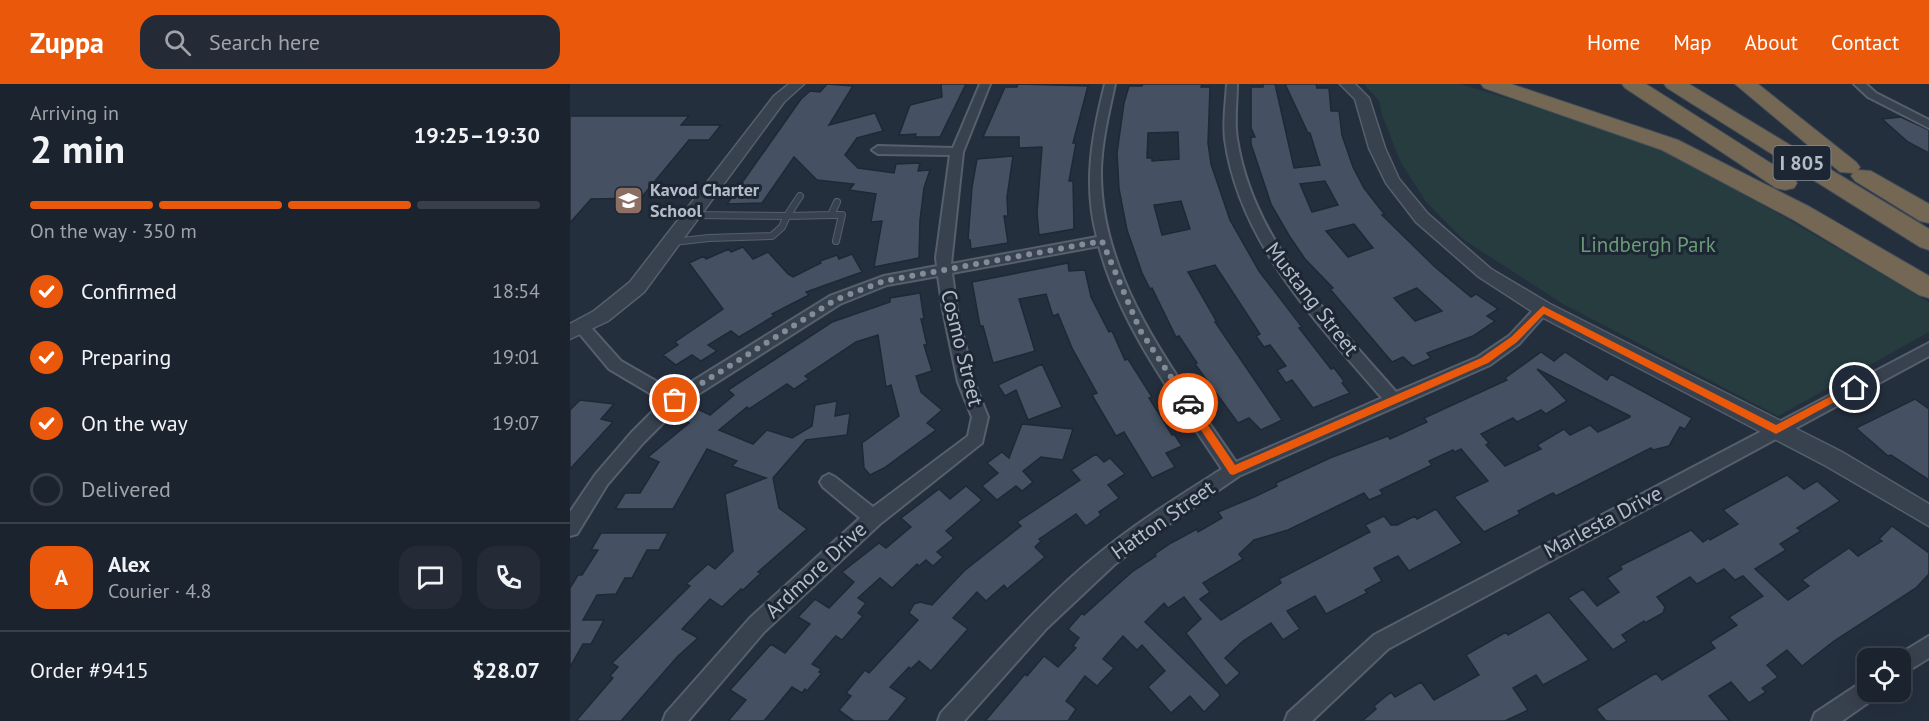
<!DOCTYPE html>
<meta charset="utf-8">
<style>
:root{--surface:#1b232e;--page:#242b36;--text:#f1f3f6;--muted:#a0a4aa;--line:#39404a;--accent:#ea580c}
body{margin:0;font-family:"PT Sans",sans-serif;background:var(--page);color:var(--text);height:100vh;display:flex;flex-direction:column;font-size:22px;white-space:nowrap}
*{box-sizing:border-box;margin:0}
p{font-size:20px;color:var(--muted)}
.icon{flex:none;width:33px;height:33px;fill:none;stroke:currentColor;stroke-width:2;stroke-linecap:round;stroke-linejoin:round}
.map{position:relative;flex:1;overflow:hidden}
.side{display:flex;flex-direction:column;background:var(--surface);width:570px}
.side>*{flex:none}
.fabs{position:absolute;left:1287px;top:564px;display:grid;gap:12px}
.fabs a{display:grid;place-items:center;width:54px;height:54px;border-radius:12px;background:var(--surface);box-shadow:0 6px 24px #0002,0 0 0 2px var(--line);font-size:30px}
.pin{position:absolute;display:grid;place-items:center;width:51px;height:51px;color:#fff;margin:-26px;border:3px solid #fff;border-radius:50%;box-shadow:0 2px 6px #0007}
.courier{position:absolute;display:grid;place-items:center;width:60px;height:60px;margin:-30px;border:4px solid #ea580c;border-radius:50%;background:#fff;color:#222;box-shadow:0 2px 8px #0007}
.summary em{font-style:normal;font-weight:700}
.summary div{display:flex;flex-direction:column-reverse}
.summary{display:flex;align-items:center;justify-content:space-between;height:102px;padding:0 30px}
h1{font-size:39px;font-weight:700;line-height:45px}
.bar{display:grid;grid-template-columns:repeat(4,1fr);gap:9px 6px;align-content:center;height:72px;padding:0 30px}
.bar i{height:8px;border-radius:4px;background:var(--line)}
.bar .active{background:var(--accent)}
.bar p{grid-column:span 4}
.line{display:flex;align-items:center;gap:15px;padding:0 30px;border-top:2px solid var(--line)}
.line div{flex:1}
.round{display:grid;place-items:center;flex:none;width:63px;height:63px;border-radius:18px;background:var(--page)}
ol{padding:0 30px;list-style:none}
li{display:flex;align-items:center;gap:18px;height:66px}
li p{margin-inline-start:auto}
li .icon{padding:6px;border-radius:50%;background:var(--accent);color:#fff;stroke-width:4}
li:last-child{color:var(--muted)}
li i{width:33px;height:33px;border:3px solid var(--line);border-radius:50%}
header{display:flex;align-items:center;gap:36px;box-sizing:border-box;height:84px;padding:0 30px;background:var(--accent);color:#fff}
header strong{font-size:28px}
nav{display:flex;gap:33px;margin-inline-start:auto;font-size:21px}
.search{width:420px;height:54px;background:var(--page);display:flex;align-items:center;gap:15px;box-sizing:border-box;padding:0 21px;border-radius:18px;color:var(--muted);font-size:22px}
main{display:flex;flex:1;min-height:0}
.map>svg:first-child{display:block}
.green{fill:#263c3f}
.building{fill:#455162;stroke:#1f2835;stroke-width:1.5;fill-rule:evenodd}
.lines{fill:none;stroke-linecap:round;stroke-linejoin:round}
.service-casing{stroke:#565f6c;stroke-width:8}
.minor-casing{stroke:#565f6c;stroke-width:4}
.tertiary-casing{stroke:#565f6c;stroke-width:3}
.motorway-casing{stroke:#434c59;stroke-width:2}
.service{stroke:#38414e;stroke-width:6}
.minor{fill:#38414e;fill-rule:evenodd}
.tertiary{fill:#38414e;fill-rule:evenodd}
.motorway{fill:#746855;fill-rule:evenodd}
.route{fill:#ea580c}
.done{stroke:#828b98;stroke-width:6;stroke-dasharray:0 10.8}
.labels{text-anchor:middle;stroke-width:6;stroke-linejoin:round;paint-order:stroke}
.far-poi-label{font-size:18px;font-weight:bold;fill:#b4bcc9;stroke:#1d2633;text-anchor:start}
.shield{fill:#1d2633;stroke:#878f9c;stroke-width:1.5}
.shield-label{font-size:20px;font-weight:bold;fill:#b4bcc9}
.park-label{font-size:21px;fill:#6b9a76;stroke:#1d2633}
.street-label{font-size:21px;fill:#b4bcc9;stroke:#1d2633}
</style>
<header>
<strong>Zuppa</strong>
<div class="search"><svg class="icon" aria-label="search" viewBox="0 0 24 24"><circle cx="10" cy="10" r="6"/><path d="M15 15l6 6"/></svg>Search here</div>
<nav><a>Home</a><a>Map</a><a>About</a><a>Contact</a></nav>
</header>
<main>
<section class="side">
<div class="summary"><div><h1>2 min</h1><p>Arriving in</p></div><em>19:25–19:30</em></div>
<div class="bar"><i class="active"></i><i class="active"></i><i class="active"></i><i></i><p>On the way · 350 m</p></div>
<ol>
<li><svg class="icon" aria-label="check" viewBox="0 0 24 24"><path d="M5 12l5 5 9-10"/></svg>Confirmed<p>18:54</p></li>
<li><svg class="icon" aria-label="check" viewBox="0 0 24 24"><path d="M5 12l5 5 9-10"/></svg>Preparing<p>19:01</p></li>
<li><svg class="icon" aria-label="check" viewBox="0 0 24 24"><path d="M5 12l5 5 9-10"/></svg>On the way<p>19:07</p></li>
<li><i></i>Delivered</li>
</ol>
<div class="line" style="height:108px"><b class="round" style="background:var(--accent);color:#fff">A</b><div><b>Alex</b><p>Courier · 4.8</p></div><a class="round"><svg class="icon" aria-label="chat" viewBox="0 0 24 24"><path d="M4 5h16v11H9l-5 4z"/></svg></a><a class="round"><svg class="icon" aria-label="phone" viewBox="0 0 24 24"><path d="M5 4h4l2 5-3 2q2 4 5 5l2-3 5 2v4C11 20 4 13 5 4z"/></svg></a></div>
<div class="line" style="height:78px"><div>Order #9415</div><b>$28.07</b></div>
</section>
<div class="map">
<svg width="1359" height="637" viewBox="0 0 1359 637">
<rect width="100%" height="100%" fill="#242f3e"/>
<path class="green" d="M794,0H890L1017,38L1108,71L1359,218V248L1208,332L993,220L894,156L857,119L831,79L812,31L809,17Z"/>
<path class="building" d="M257,0L283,2L259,41L305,29L313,47L287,54L275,71L288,84L324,89L326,80L350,79L348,87L360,86L354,104L350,136L349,174L304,183L312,137L301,138L306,110L279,106L284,100L247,96L224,73L192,119L157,120L231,15L240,7L250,8Z
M371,0H396L370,53H345L346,50L329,51L340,21L372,13Z
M448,0L518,2L503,59H506L499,97H503L504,145L469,151L467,129L472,63L449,64V53H413L435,3H447Z
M573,0H632L631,3H640L638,59L641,80L660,136L689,187L732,243L729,244L761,285L764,284L774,297L772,299L780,309L743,324L722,296L716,299L707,286L716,282L700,261L694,263L686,252L690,250L645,181L618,188L647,238H645L712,336L691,346L679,334L668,339L625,280L627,279L609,252L606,253L582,204L580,205L572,189L557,146L549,105L547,69L554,19L559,2H572ZM608,48L609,75L582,77V74H577L578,49ZM611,117L620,145L592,151L584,121Z
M693,0H705L724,84L750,81L740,49H738L715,0H746L747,4H759L761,27H769L772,51L783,83L794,104L815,131H812L865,183L901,213L906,210L928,225L917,232L925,237L903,252L857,269L861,274L843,282L833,273L822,278L760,205L763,204L735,175L720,153L701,120L681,60V53H685L681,44V3H693ZM755,97L768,121L742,128L730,100ZM784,140L803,164L778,173L756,147ZM847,204L872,227L845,237L824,214Z
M0,32H119L111,41H151L139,56H119L71,114L21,115L0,139Z
M1331,33L1359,46V69L1338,58L1312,35Z
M443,72L437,113L438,132H434L438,159L401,165L400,156H398L402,103L407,75Z
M173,163L183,175L198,168L218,190L223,193L251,179L250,177L267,171L269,175L282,170L292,188L236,208L239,211L202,230L204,232L169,253L161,247L138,261L147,267L131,277L122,271L106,281L93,271L108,261L105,258L153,225L119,179L134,172L136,175L159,165L161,168Z
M498,179L499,187L515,186L521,213L539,248L542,247L555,276L558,275L582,313L579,314L602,351L604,350L612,362L596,369L605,383L582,394L554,348L546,352L533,330L522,311L527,309L502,264L488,230L483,232L476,210L449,215L465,267L423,279L413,242H410L402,198Z
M350,209L354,235H351L357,261H354L362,287L346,292L351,308L372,326L357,339L366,346L314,384L300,391L294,384L292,359L329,332L321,301L316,303L308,251L286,258L235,292L239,295L224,305L217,300L179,325L177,323L149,346L183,360L197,346L222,354L242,342L245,321L267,317L265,332L280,329L277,351L236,356L203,394L209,424L237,445L188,488L191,489L173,506L171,505L152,523L140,515L112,545L128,554L108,572L51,637H6L43,594L40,592L48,583L42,579L120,502L116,500L138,480L145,485L163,467L155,410L196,394L162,382L167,377L137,365L103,425H45L55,409H70L89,378L78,373L119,339L114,337L128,325L140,331L164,311L158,306L262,238L320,218V214Z
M971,268L984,277L995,268L1037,296L1041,290L1122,334L1115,345L1110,343L1099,362L1083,366L1081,364L986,412L983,409L948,427L950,430L914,448L884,413L918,397L891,365L885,368L883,366L859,377L862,381L810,406L813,410L799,416L794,409L718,446L684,456L669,470L673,475L633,499L640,508L630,515L651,536L711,499L709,495L800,448L795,441L814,432L821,441H827L845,432L847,435L866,425L892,459L839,487L828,472L804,484L812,497L795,506L797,509L756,530L745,512L717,527L730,545L713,556L701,539L673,557L655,574L670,589L656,602L616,549L631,535L614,513L598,524L594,519L575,538L649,609L650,612L634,628L620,612L601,629L578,603L595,587L572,561L567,566L553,552L533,575L544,584L527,602L515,592L496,617L506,625L498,637H415L455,590L457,592L474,572L488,583L506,564L503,562L509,554L498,545L512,529L514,531L563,487L586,472L585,470L601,459L627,445L628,448L652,434L648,428L684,413L707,402L706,399L760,374L818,352L820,355L857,338L854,334L937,296L935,294ZM967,285L1060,332V333L1028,348L1020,341L1000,351L994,345L967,361L971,365L935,382L916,361L919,359L911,350L943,334L947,338L971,326L976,330L997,317Z
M472,280L492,323L458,336L446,306L435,312L428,301Z
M1345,315L1359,325V396L1321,371L1318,372L1286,344Z
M10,316L44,320L31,335L43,338L0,385V326Z
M452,340L503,345L493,376L471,373L453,387L463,398L452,407L446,402L427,416L412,402L428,389L417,379L432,368L439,374Z
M526,370L534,378L540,374L555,390L538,401L549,414L529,428L531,431L516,442L506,430L469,455L471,457L465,463L475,473L437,505L434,501L416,517L407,508L383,534L398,545L361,587L349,577L341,585L339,583L320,603L337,614L318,637H284L269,626L281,612L276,609L295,586L299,589L348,536L339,529L344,520L350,518L362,521L394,487L451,442L447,438L510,396L501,386Z
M1217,391L1234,405L1247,397L1270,417L1227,444L1231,447L1210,460L1216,466L1185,485L1218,516L1239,502L1232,496L1279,464L1288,472L1312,457L1309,455L1322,442L1359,469V490L1346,504L1264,557L1232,582L1217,566L1197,581L1208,593L1192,604L1196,608L1179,619L1161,598L1139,612L1160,637H1036L1026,625L1086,589L1092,596L1145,564L1140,558L1167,541L1159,533L1193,512L1173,492L1165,496L1154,485L1127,500L1120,493L1087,513L1095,523L1093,529L1075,539L1074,537L1052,551L1057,557L1043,566L998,514L1013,505L1027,522L1049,508L1037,494L1052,485L1050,482L1121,446L1133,458L1139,454L1140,456L1168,440L1153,426Z
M396,402L412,416L376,447L384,454L367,468L373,473L363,482L356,476L349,482L347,480L322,504L310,494L288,514L296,519L288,529L293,532L272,556L266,552L263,555L242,580L251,585L249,588L252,589L237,607L235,605L232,609L222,603L194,637H158L176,616L160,606L201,560L215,569L240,540L228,533L245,515L259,524L284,498L272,488L309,459L316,464L341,443L331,434L369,405L380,415Z
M31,449H98L89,466H77L62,494H55L46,510L27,511L13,536H34L21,560H13L0,583V504L8,491H12L28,466H21Z
M979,528L1019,576L973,601L966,591L943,604L958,626L935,637H792L806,625L804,622L821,608L825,613L851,598L864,616L909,591L896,571L936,548L938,551Z"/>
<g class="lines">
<defs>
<path id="service" d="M123,131L217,132L230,112
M261,131H272L266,157
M103,158L139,154L202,152L212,143L217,132L261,131L267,118"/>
<path id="minor" d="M410,0H420L393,68L381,180L527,153C513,100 522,52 535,0H545C539,28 532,56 531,85C529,196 607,291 666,378L812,314C747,238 669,159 655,55C653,37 656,18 657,0H667C667,18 664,37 667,55C683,158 761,233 826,308L908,273L939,252L968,221L973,220L980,225L949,260L920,281L669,392L599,440L545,480L477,544L394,637H368L371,629C423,574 472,515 532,467C569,437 611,411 652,385C606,315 551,244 529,162L382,189L387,226L404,298L418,333L412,359L310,440L194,548L118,637H93L96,629L180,534L290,434L253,403L250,398L253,393L259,390L265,393L303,423L398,352L402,333L388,298L373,226L368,192L317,201L270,220L111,321L73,359L37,401L7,450L0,452V428L25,391L61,349L93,317L39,285L4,243L7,239H17L51,277L105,308L260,212L314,192L367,182L366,174L380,71L308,70L302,66L308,62L383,64Z
M1284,0H1296L1306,9L1359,36V44L1298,13Z
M1359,259V272L818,565L742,637H715L718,629L804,551Z
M1359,552V574L1330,592V574H1323Z
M1298,594V608H1308L1306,613L1272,637H1242L1245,629Z"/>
<path id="tertiary" d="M219,0H234L214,18L74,208L38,237L0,255V240L24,227L60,198L204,12Z
M770,0H785L799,14L815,64L829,95L858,130L921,185L980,220L1272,368L1359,420V442L1256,382L966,230L909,193L846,138L816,99L799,64L785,15Z"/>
<path id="motorway" d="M911,0H941L1108,56L1240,123L1359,192V214L1349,211L1222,135L1092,66L914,4Z
M1052,0H1076L1224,94L1227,99L1224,104L1215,106L1206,104L1055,4Z
M1094,0H1119L1359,145V166L1350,163L1097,4Z
M1165,0H1188L1286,78L1290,83L1288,86L1301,87L1359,120V139L1350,137L1285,97L1281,92L1283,89L1270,88Z"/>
</defs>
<use href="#service" class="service-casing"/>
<use href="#minor" class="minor-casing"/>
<use href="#tertiary" class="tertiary-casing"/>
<use href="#motorway" class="motorway-casing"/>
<use href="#service" class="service"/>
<use href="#minor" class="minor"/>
<use href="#tertiary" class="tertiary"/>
<use href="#motorway" class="motorway"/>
</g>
<path class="route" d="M973,222L1206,341L1282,301L1285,300L1290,304L1206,350L974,230L947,258L918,279L663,391L660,390L613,319L615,316H621L665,381L911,274L941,253Z"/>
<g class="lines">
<path class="done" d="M105,316L265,216L314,197L532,157L570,246L618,319"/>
</g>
<defs>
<symbol id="school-square" viewBox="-11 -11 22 22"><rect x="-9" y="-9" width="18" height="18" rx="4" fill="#8d6e63" stroke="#1d2633"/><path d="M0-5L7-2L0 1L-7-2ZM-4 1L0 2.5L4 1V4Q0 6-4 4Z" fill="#fff"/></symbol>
</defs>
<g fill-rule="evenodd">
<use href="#school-square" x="42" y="100" width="33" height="33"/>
</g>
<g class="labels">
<g class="far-poi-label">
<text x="80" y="112">Kavod Charter<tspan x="80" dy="21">School</tspan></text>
</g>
<rect class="shield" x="1203.5" y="62" width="57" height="34" rx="4.5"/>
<g class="shield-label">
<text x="1232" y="86">I 805</text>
</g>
<g class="park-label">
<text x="1078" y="168">Lindbergh Park</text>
</g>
<g class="street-label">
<text transform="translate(742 215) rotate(52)" y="7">Mustang Street</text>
<text transform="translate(392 264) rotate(76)" y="7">Cosmo Street</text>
<text transform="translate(593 436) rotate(-35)" y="7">Hatton Street</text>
<text transform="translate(1033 438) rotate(-28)" y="7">Marlesta Drive</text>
<text transform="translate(246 486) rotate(-43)" y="7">Ardmore Drive</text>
</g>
</g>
</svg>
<div class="fabs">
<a><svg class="icon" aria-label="locate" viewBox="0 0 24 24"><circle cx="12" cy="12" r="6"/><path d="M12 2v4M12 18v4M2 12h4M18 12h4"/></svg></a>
</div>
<div class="pin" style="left:105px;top:316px;background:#ea580c"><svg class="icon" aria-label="bag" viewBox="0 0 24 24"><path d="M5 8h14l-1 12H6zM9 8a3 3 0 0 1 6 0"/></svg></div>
<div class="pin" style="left:1285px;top:304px;background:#1f2937"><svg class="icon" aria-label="home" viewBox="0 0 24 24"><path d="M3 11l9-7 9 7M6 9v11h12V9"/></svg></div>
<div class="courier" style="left:618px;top:319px"><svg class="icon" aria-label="car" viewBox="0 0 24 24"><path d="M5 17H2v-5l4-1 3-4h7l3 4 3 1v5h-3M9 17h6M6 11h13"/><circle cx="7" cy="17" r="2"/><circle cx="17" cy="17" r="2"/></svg></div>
</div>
</main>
